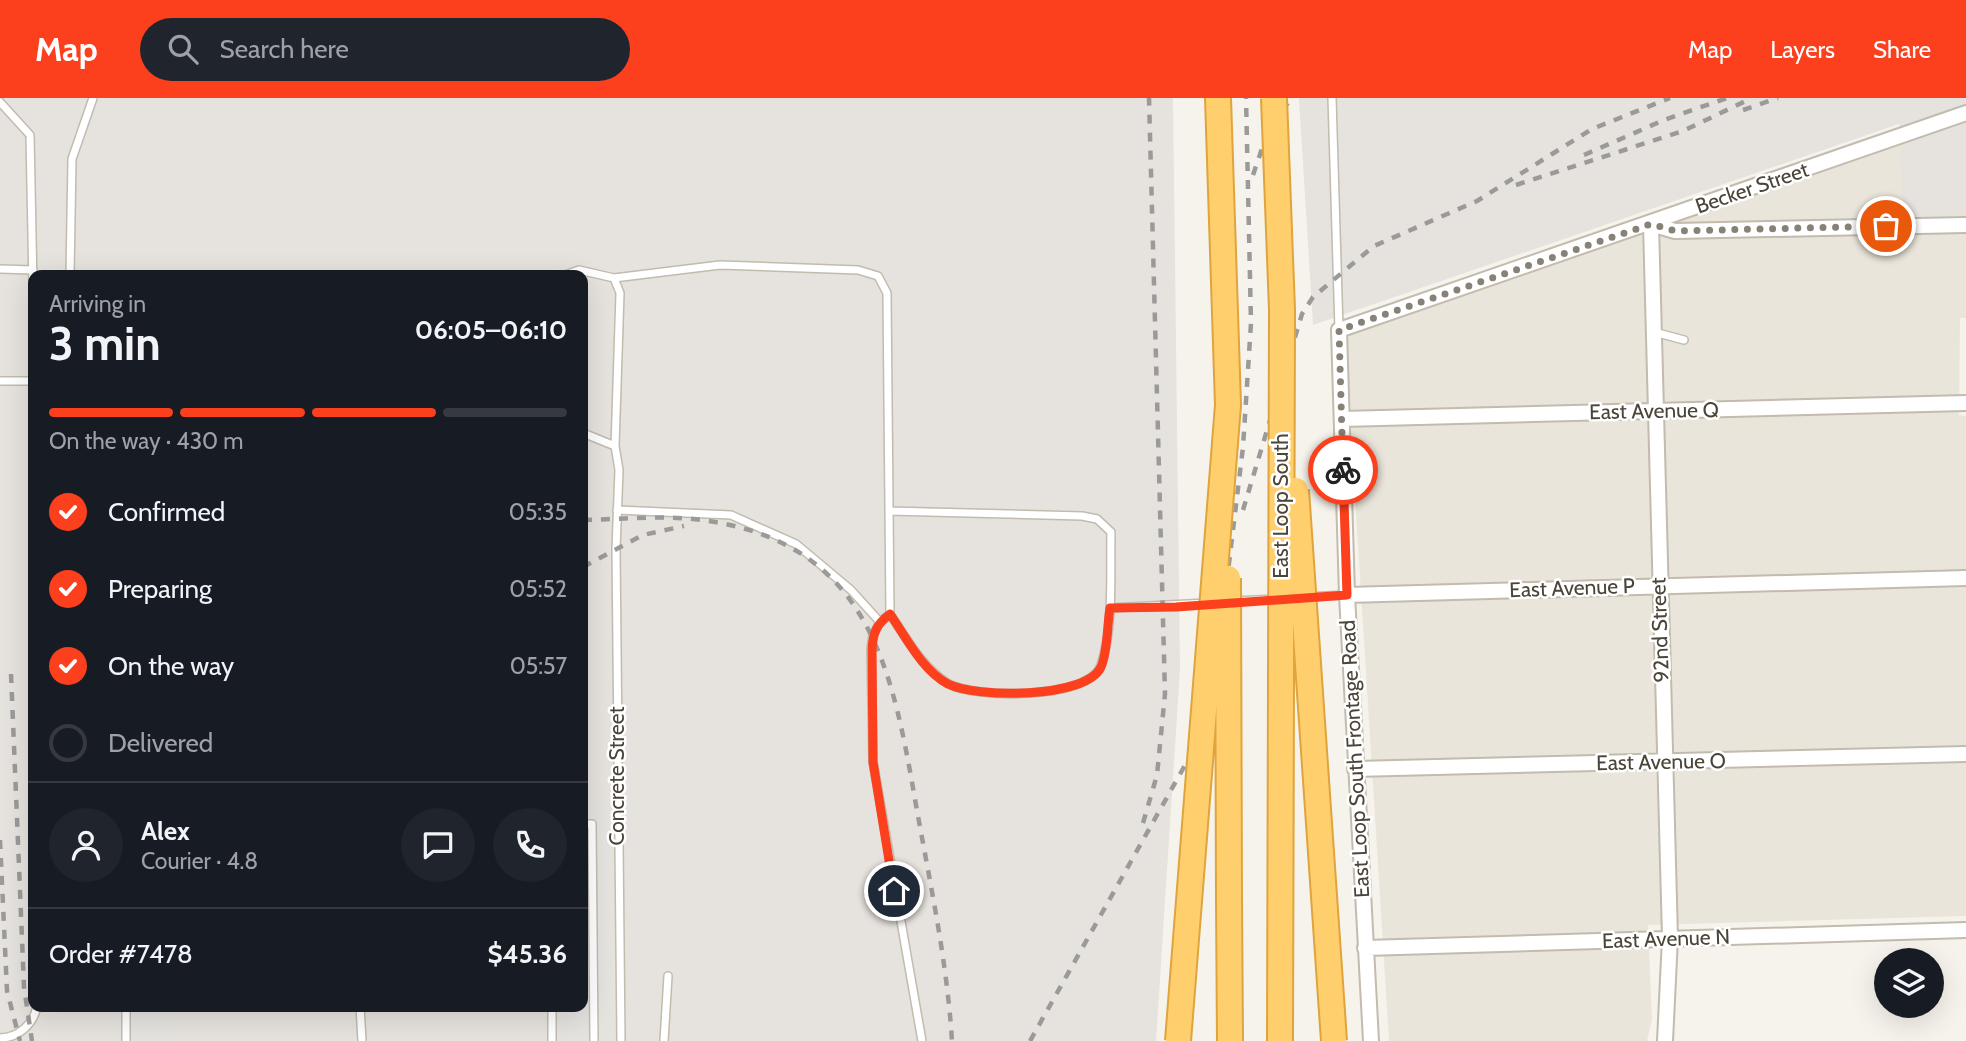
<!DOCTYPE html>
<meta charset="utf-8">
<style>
:root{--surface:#171b24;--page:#20242c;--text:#f1f3f6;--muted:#9ea1a6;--line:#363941;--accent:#fc3f1d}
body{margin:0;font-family:Cabin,sans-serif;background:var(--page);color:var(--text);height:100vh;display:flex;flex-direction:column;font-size:26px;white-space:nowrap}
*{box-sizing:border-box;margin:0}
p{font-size:23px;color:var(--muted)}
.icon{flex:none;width:38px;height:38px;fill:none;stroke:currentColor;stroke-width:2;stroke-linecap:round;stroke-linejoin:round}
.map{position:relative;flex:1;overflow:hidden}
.side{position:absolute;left:28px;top:172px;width:560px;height:742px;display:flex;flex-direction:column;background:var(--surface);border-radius:14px;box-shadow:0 7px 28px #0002}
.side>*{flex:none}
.buttons{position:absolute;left:1874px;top:850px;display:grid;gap:14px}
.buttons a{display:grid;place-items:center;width:70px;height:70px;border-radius:50%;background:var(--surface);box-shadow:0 7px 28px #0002;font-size:35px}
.pin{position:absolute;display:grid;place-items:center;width:60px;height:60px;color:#fff;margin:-30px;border:4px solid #fff;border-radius:50%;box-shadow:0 2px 7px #0007}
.courier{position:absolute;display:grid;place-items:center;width:70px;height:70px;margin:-35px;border:5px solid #fc3f1d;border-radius:50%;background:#fff;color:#222;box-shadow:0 2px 9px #0007}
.overview em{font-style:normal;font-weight:700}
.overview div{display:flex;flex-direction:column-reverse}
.overview{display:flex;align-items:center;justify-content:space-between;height:119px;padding:0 21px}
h1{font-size:46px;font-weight:700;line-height:52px}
.bar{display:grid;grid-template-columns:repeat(4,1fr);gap:10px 7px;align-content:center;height:84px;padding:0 21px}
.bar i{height:9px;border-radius:5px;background:var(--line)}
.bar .on{background:var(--accent)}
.bar p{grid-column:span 4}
.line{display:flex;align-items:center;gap:18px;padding:0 21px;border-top:2px solid var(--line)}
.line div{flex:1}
.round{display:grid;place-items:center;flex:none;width:74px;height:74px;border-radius:37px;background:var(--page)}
ol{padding:0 21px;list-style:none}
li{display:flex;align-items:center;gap:21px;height:77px}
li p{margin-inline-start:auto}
li .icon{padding:7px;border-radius:50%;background:var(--accent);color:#fff;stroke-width:4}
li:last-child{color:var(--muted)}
li i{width:38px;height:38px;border:4px solid var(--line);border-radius:50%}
header{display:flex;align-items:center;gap:42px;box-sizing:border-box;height:98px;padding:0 35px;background:var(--accent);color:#fff}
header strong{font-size:33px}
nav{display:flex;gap:38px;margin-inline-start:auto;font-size:24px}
.search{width:490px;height:63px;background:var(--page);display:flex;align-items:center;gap:18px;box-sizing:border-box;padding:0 24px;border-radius:38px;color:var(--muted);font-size:26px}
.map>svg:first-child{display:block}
.residential{fill:#eae5da}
.industrial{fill:#e6e2dd;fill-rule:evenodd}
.parking{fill:#e5e3e0}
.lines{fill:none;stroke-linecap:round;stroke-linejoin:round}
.lane-casing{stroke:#c2bbae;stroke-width:10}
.street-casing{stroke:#c2bbae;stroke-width:18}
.highway-casing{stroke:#e0a43c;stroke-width:28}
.lane{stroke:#fff;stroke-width:7}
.street{stroke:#fff;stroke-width:14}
.highway{stroke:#ffcf6e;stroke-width:24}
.rail{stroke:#9a9a9a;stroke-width:4.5;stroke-dasharray:9 9;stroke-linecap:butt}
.highway-bridge-casing{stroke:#e0a43c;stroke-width:28;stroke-linecap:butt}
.highway-bridge{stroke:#ffcf6e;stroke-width:24}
.done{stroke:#878178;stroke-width:7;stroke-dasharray:0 12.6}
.route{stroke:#fc3f1d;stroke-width:9}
.labels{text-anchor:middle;stroke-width:5;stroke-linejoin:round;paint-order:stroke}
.street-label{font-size:21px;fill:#4b4439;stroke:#fff}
</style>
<header>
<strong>Map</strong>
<div class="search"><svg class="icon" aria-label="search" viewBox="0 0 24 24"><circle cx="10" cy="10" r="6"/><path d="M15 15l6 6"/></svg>Search here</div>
<nav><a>Map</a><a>Layers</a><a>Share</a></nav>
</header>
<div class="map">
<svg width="1966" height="943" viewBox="0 0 1966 943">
<rect width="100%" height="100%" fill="#f6f3ec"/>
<path class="residential" d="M1901,41L1903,135L1966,134V220H1960L1959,317L1966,318V818L1648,827L1652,921L1647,943H1389L1345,238Z"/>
<path class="industrial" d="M0,0H1173L1180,571L1156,943H0ZM33,177H583V908H33Z
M1299,0H1966V120L1903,122L1899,26L1313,227Z"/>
<path class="parking" d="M608,707L613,943H565L564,908H583V708Z
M112,908H246V909L164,913L165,943H114Z"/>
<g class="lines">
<defs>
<path id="lane" d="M1332,0L1339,232
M0,4L30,37L33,188
M0,171L33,172
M70,177L72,61L93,0
M565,177L579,172L614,180L620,195L615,348
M614,180L720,167L858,172L878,178L887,195L890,516
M1654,234L1684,242
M0,283H33
M583,335L615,348L619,372L616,451L621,943
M617,412L731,417L796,446L851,492L880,524L873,537L871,551L873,664L922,943
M1306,499L1347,497
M1233,503L1277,501
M1110,510L1207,505
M880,524L890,516C906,540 922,569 947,585C973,601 1090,602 1101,567C1114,529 1110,475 1111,434L1097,421L1082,418L889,413
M583,726H592L594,943
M126,908V943
M360,908L362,943
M552,908V943
M0,940C18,940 34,926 37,908
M664,943L668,878"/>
<path id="street" d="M1342,321L1966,305
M1347,497L1966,480
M1355,671L1966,656
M1365,850L1966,832
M1371,943L1347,497L1339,232L1966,15
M1665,943L1670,840L1651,126L1675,133L1966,127"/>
<path id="highway" d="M1218,0L1228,307
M1229,802L1230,943"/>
</defs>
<use href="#lane" class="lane-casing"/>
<use href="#street" class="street-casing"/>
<use href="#highway" class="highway-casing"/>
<use href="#lane" class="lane"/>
<use href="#street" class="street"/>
<use href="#highway" class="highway"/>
<path class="rail" d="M1743,12L1778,0
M1584,57L1664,22L1727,0
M1253,77L1270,27L1292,0
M1516,87L1683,33L1752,0
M1243,412L1302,216L1313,199L1374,148L1477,103L1592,31L1670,0
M583,422C627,421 672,416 715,424C871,451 893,575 916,707C930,785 947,863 952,943
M583,469L643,437L684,428
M11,576L24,889L32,943
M1143,725L1157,677L1165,596L1149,0
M0,742L7,893L20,943
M1030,943L1193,653L1208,610L1216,573L1243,349L1251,225L1246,0"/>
<defs>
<path id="highway-bridge" d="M1274,0L1282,212L1280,943
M1296,392L1334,943
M1228,480L1229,802
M1178,943L1228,307"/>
</defs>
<use href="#highway-bridge" class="highway-bridge-casing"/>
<use href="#highway-bridge" class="highway-bridge"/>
</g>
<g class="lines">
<path class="done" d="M1343,372L1339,232L1651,126L1675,133L1886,128"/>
<path class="route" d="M894,793L873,664L872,551C873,534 877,526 890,516C906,539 922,572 948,586C976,600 1086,601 1101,569C1108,553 1107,527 1110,510L1176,509L1347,497L1343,372"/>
</g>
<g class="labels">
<g class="street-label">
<text transform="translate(1752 90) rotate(-19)" y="7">Becker Street</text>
<text transform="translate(1654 313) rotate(-1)" y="7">East Avenue Q</text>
<text transform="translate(1281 408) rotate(-90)" y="7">East Loop South</text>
<text transform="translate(1572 490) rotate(-2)" y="7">East Avenue P</text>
<text transform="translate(1660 532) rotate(-92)" y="7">92nd Street</text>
<text transform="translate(1355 661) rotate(-93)" y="7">East Loop South Frontage Road</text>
<text transform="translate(1661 664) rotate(-1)" y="7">East Avenue O</text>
<text transform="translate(617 678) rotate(-90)" y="7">Concrete Street</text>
<text transform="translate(1666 841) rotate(-2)" y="7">East Avenue N</text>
</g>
</g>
</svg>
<div class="buttons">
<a><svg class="icon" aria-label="layers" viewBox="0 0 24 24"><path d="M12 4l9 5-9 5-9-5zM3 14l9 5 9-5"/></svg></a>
</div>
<div class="pin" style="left:1886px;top:128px;background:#ea580c"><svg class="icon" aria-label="bag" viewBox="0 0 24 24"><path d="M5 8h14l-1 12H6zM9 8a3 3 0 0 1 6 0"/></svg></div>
<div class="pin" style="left:894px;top:793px;background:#1f2937"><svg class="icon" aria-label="home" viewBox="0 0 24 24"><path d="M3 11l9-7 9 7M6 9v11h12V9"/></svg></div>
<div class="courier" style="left:1343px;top:372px"><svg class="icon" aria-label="bike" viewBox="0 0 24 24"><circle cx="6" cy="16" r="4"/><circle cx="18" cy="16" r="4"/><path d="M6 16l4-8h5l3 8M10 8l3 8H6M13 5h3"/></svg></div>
<section class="side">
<div class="overview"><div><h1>3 min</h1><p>Arriving in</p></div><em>06:05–06:10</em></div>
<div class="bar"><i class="on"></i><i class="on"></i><i class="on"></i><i></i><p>On the way · 430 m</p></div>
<ol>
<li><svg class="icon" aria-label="check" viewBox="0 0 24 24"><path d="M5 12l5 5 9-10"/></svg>Confirmed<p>05:35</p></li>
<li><svg class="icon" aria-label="check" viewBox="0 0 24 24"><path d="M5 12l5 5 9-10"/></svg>Preparing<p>05:52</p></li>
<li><svg class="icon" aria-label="check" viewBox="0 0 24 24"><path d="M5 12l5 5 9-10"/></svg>On the way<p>05:57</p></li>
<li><i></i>Delivered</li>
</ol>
<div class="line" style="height:126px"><a class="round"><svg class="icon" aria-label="person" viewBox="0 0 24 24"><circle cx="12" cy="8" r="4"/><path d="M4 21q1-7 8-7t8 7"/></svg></a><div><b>Alex</b><p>Courier · 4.8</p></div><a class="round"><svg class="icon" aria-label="chat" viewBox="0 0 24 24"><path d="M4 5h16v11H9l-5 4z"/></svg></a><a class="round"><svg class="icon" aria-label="phone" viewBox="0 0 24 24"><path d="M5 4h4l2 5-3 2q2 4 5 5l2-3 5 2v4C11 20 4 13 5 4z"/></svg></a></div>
<div class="line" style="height:91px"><div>Order #7478</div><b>$45.36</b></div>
</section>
</div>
